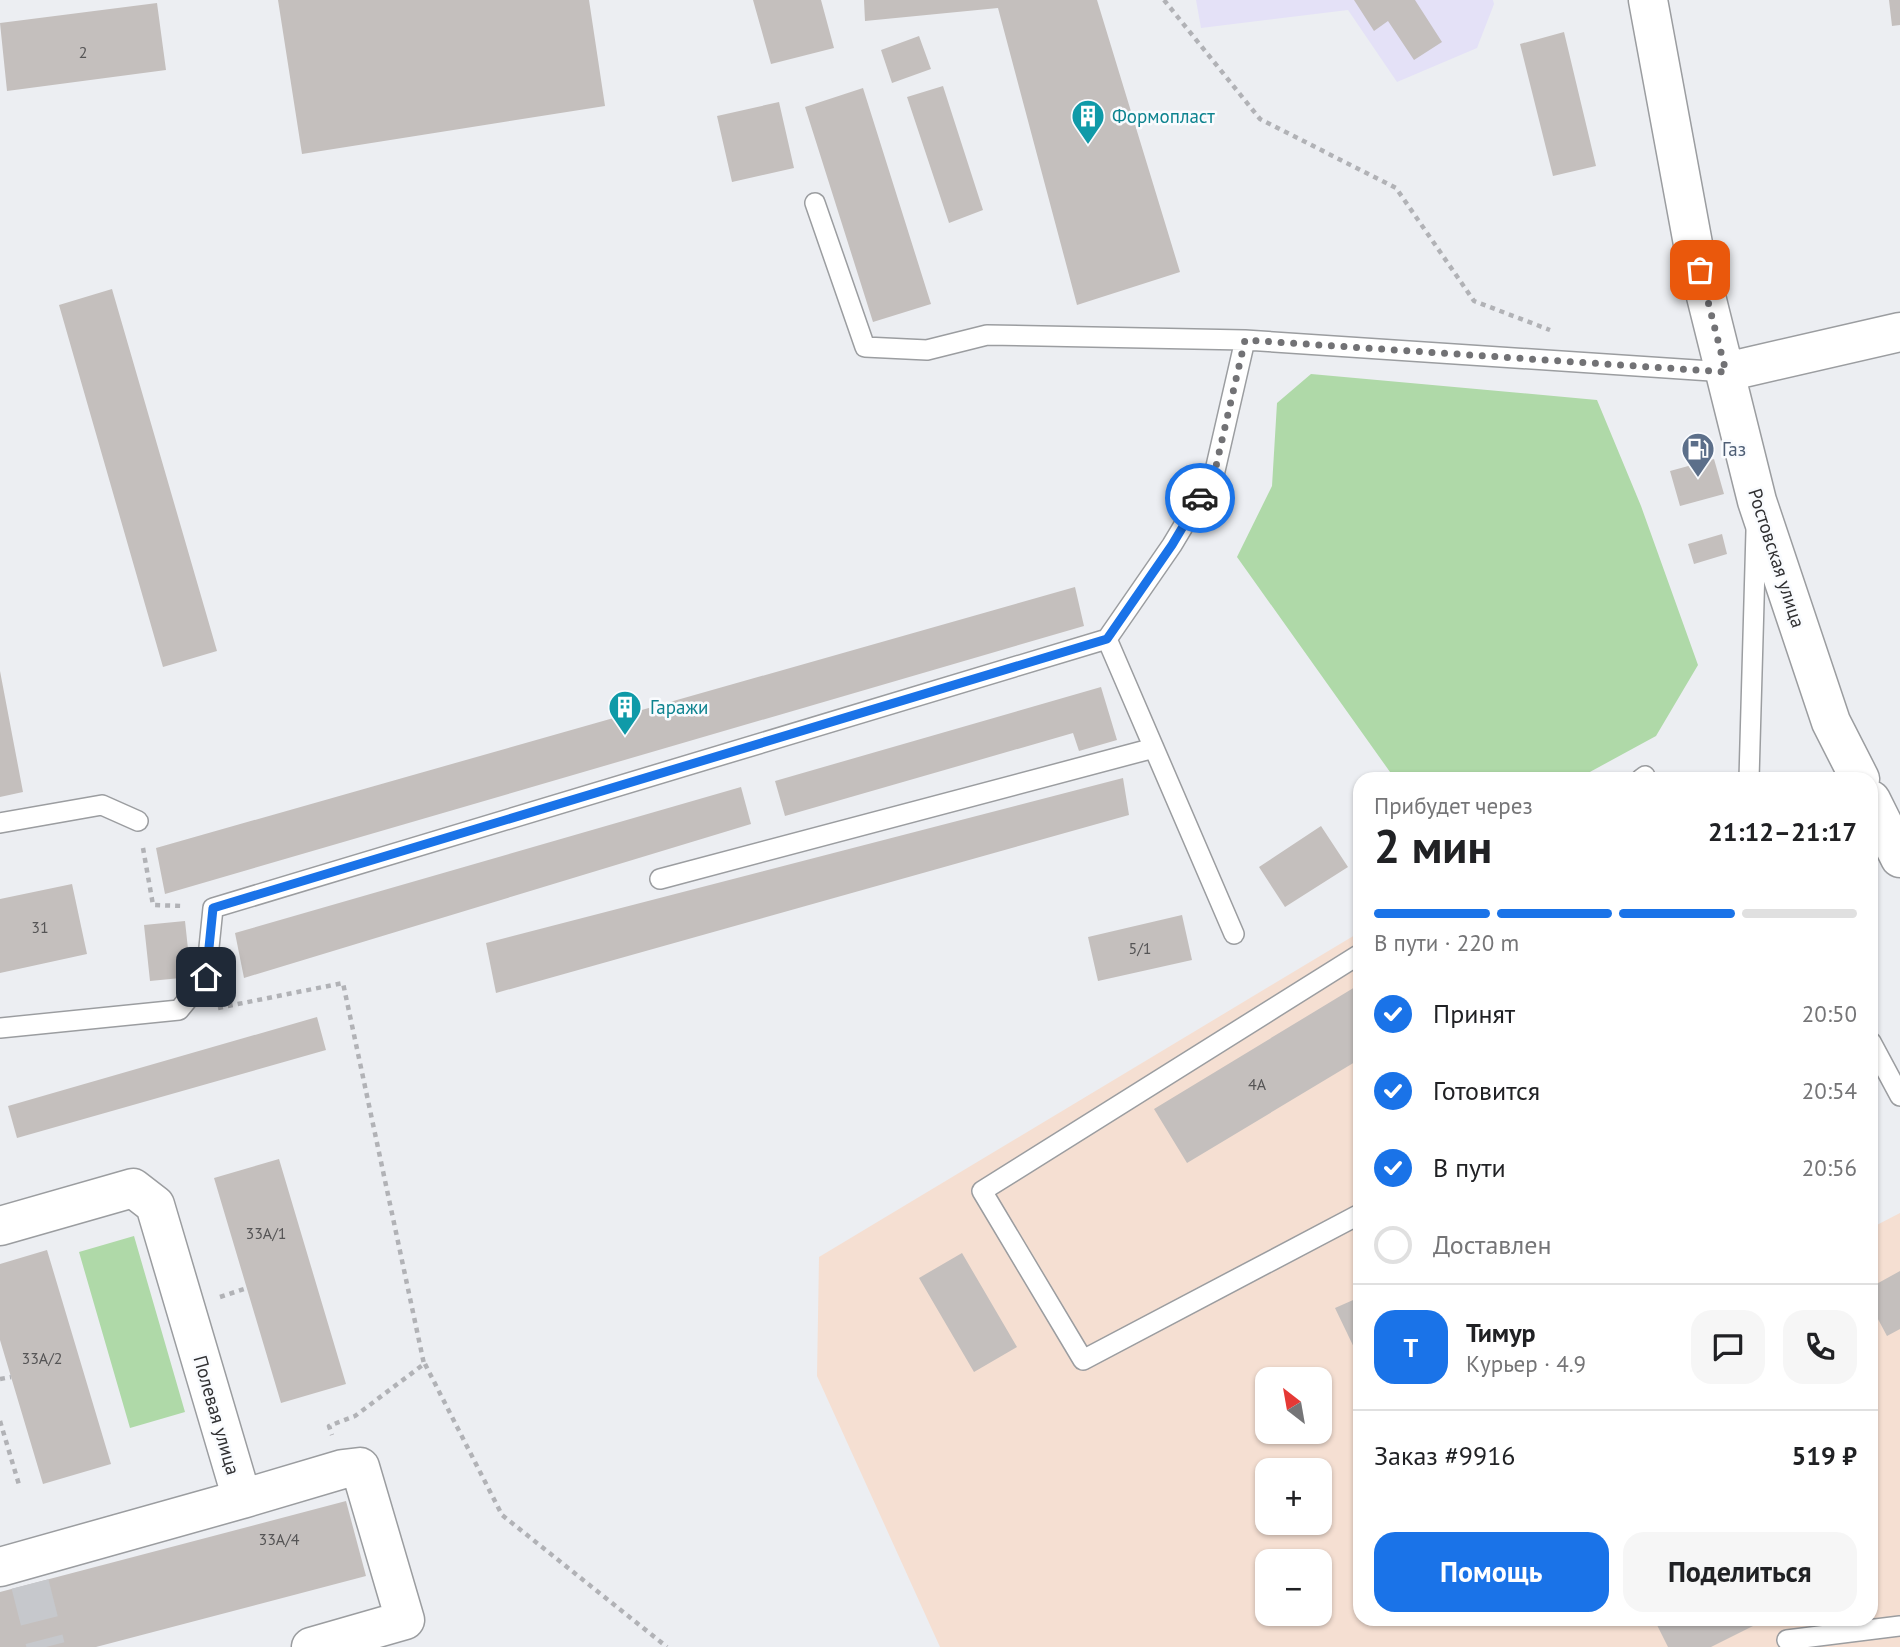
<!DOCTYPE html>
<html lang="ru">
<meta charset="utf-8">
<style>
:root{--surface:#fff;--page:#f6f6f6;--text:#202124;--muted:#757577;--line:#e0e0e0;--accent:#1a73e8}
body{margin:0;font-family:"PT Sans",sans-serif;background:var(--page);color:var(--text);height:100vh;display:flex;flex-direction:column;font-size:26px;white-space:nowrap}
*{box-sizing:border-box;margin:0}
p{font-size:23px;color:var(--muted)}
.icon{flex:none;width:38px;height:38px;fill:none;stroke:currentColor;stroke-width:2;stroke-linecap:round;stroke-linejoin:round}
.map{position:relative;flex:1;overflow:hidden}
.drawer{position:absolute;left:1353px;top:772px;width:525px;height:854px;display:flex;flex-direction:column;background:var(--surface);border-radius:21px;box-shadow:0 2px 5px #0004}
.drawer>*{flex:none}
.needle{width:46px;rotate:329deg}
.buttons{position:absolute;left:1255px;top:1367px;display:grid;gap:14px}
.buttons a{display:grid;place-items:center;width:77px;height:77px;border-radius:14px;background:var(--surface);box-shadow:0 2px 5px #0004;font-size:35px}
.pin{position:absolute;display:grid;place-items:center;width:60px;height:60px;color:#fff;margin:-30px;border-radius:14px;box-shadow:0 4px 10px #0006}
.courier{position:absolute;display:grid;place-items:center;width:70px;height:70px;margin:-35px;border:5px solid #1a73e8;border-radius:50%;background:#fff;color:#222;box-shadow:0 2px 9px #0007}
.headline em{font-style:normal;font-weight:800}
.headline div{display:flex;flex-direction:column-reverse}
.headline{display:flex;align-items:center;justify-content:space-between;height:119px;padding:0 21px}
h1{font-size:46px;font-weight:800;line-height:52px}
.bar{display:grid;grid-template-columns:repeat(4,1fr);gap:10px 7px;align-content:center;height:84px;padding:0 21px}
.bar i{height:9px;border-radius:5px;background:var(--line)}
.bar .current{background:var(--accent)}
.bar p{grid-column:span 4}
.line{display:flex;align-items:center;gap:18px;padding:0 21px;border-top:2px solid var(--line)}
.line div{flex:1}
.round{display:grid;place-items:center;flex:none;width:74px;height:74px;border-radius:21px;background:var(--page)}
ol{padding:0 21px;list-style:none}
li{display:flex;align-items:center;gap:21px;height:77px}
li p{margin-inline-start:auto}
li .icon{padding:7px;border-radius:50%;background:var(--accent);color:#fff;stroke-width:4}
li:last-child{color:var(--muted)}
li i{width:38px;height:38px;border:4px solid var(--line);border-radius:50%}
.primary-button{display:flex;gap:14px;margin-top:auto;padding:14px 21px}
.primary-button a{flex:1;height:80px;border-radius:21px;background:var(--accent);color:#fff;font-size:28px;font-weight:800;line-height:80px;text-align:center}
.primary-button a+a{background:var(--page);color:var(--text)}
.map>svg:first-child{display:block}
.commercial{fill:#e4e1f7}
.industrial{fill:#f5dfd2;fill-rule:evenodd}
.green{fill:#afd9a8}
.building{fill:#c4bfbd}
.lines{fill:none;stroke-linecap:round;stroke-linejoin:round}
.minor-tunnel{stroke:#c6c8cc;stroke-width:38;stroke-dasharray:38 19;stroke-linecap:butt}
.service-casing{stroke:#9b9da0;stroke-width:22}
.minor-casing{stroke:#9b9da0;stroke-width:41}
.path{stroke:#b1b2b6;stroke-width:4.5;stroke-dasharray:5 5;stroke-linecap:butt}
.service{stroke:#fff;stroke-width:19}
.minor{stroke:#fff;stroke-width:38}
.done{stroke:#727275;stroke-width:7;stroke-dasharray:0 12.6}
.route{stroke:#1a73e8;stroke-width:9}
.labels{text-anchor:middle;stroke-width:5;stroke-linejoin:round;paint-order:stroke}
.number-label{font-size:16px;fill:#555455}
.culture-label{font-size:19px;fill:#0d838f;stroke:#f9fbfe;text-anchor:start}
.service-label{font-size:19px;fill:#4e5e75;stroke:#f9fbfe;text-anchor:start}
.street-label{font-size:19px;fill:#303032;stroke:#f9fbfe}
</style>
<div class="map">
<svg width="1900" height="1647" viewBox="0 0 1900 1647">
<rect width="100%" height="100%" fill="#eceef2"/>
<path class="commercial" d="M1196,0H1493L1494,4L1477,48L1397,82L1348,10L1201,28Z"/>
<path class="industrial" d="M1360,932V1619H1871V1228L1900,1213V1647H940L817,1376L819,1257ZM1267,1379H1320V1432H1267ZM1267,1470H1320V1522H1267ZM1267,1561H1320V1614H1267Z"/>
<path class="green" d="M1311,374L1597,400L1641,506L1698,665L1656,736L1577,779H1395L1237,557L1272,486L1277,403Z
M134,1236L185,1412L130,1428L79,1252Z"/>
<path class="building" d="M278,0H589L605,106L302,154Z
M753,0H821L834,48L771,64Z
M864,0H1097L1180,272L1077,305L998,8L865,21Z
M1354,0H1415L1442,42L1414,60L1388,21L1374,31Z
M1889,0H1900V25L1892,26Z
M157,3L166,70L7,91L0,23Z
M1564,32L1596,166L1553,176L1520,44Z
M919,36L931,69L892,83L881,50Z
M943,86L983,210L949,223L907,97Z
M863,88L931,304L873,322L805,107Z
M779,102L794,168L732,182L717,116Z
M112,289L217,651L163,667L59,305Z
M1714,459L1724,494L1680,506L1670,471Z
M1722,534L1727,554L1694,564L1688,544Z
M1075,587L1084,626L165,894L156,848Z
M0,671L23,792L0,797Z
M1101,687L1117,740L1079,751L1073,733L785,816L775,781Z
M1123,778L1129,815L496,993L486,943Z
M741,787L751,824L244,978L235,933Z
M1321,826L1348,867L1285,907L1259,867Z
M72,884L87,954L0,973V899Z
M1182,915L1192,960L1098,981L1088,937Z
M185,921L191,977L150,981L144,925Z
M1360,984V1059L1187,1163L1154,1109Z
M317,1017L326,1050L17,1138L8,1106Z
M279,1159L346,1384L281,1403L214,1178Z
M47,1250L111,1464L43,1484L0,1340V1264Z
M962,1253L1017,1347L974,1372L919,1278Z
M1900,1271V1329L1887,1336L1871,1306V1287Z
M1360,1297V1360L1335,1308Z
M346,1501L366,1576L96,1647H0V1592Z
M1654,1619H1767L1711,1647H1668Z"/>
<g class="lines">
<path class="minor-tunnel" d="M30,1584L46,1647"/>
<defs>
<path id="service" d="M815,203L865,347L927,350L987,335L1245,340
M1107,639L1234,934
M1641,779L1645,776
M1749,779L1756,531
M0,823L102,805L138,821
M660,879L1154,748
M1360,954L982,1191L1083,1360L1360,1214
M0,1028L179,1010L206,977L213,908L1107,639L1172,545L1214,475L1245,340L1726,372
M1871,1042L1900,1096
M1787,1640L1900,1626"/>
<path id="minor" d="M1648,0L1693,244L1757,501L1831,722L1860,779
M1726,372L1900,332
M1871,800L1900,858
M0,1226L133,1188L155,1205L242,1499L343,1469L360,1467L405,1620L311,1647
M0,1567L242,1499"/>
</defs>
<use href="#service" class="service-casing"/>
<use href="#minor" class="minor-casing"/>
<path class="path" d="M1164,0L1260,119L1396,188L1474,301L1550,330
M143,848L153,905L184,906
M218,1008L343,983L424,1364L355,1416L329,1426L332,1435
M220,1297L247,1288
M425,1364L502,1515L667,1647
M0,1379L11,1377
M0,1421L20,1488"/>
<use href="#service" class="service"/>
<use href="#minor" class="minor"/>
</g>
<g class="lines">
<path class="done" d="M1200,498L1214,475L1245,340L1726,372L1700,270"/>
<path class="route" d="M206,977L213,908L1107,639L1172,545L1200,498"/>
</g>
<defs>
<symbol id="building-pin" viewBox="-11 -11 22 30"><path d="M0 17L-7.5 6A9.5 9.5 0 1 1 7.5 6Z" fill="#0f9aa8" stroke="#f9fbfe"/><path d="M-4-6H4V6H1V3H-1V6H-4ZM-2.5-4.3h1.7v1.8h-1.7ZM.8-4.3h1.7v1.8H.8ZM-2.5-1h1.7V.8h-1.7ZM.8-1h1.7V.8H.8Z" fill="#fff"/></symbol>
<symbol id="fuel-pin" viewBox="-11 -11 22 30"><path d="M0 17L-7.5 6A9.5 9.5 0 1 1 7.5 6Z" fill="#5c6f8a" stroke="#f9fbfe"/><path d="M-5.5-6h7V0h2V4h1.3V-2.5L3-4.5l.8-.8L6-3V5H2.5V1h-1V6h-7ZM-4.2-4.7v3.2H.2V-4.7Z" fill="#fff"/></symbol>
</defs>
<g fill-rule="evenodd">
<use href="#building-pin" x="1069" y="97" width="38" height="52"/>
<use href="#fuel-pin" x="1679" y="430" width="38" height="52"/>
<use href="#building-pin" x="606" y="688" width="38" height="52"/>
</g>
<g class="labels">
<g class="number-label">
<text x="83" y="58">2</text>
<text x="40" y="933">31</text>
<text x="1140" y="954">5/1</text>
<text x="1257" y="1090">4А</text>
<text x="266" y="1239">33А/1</text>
<text x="42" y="1364">33А/2</text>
<text x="279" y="1545">33А/4</text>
</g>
<g class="culture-label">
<text x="1112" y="123">Формопласт</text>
<text x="650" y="714">Гаражи</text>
</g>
<g class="service-label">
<text x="1722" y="456">Газ</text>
</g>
<g class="street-label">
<text transform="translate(1777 558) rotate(72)" y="7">Ростовская улица</text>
<text transform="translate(217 1415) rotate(74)" y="7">Полевая улица</text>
</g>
</g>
</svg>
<div class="buttons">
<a><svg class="needle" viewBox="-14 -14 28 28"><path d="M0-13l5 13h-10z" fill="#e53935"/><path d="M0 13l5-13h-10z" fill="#757577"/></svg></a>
<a>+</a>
<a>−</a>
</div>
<div class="pin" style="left:1700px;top:270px;background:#ea580c"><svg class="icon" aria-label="bag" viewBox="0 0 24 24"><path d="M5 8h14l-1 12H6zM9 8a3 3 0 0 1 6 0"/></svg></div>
<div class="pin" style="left:206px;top:977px;background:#1f2937"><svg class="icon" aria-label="home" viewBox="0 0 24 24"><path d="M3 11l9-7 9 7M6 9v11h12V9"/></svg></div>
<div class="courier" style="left:1200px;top:498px"><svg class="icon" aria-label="car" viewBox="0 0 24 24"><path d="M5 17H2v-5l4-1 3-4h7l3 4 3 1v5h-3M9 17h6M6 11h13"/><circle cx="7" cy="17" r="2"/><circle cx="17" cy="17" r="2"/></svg></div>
<section class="drawer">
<div class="headline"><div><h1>2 мин</h1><p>Прибудет через</p></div><em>21:12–21:17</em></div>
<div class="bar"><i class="current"></i><i class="current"></i><i class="current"></i><i></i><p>В пути · 220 m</p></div>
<ol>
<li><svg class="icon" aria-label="check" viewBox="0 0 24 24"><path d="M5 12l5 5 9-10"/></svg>Принят<p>20:50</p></li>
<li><svg class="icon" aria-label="check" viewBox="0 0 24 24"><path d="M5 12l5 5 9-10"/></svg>Готовится<p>20:54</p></li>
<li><svg class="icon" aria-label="check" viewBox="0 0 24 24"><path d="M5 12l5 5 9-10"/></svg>В пути<p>20:56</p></li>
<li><i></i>Доставлен</li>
</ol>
<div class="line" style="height:126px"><b class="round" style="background:var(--accent);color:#fff">Т</b><div><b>Тимур</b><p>Курьер · 4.9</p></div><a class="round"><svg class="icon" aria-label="chat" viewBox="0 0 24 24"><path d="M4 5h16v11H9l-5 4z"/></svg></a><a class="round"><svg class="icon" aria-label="phone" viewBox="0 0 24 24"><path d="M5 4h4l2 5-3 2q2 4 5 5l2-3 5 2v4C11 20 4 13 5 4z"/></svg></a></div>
<div class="line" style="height:91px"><div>Заказ #9916</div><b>519 ₽</b></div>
<div class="primary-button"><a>Помощь</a><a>Поделиться</a></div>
</section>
</div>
